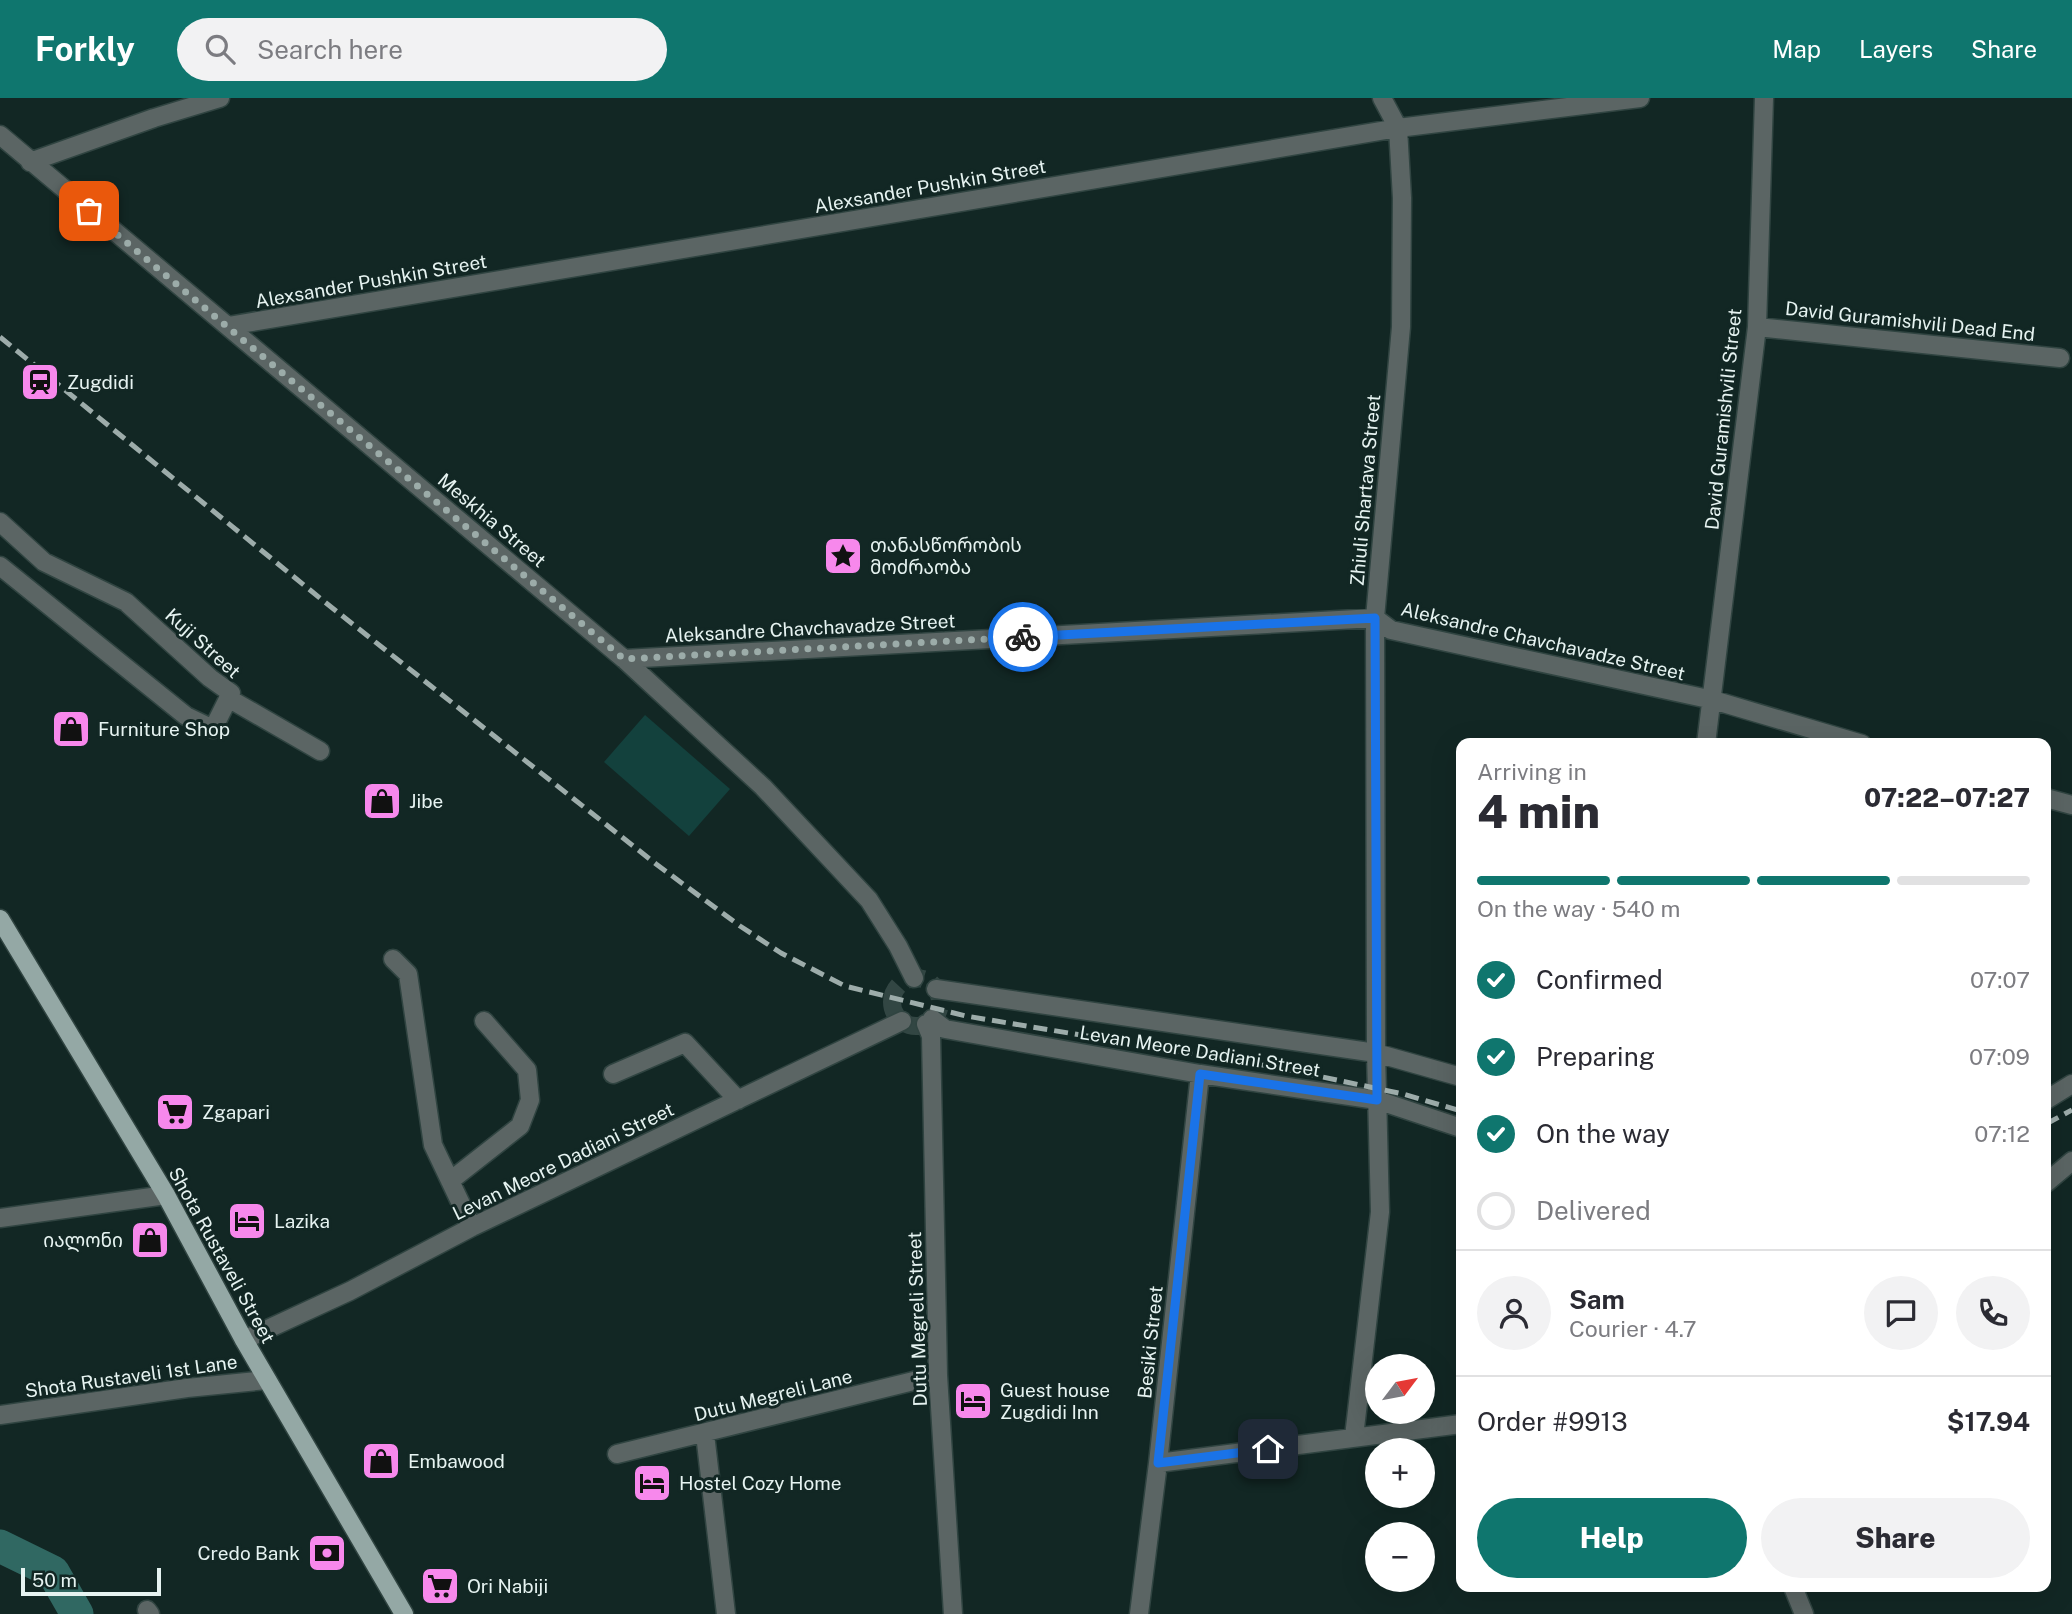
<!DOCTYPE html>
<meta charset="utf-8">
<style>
:root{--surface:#fff;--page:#f2f2f3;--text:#2b2b33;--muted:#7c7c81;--line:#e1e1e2;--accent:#0f766e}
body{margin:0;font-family:"Public Sans","Noto Sans Georgian",sans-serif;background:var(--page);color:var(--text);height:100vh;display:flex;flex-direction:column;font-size:26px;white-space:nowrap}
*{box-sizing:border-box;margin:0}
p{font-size:23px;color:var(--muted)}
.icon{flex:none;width:38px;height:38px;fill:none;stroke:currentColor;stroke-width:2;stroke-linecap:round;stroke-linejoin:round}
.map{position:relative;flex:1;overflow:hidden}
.panel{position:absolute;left:1456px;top:640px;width:595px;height:854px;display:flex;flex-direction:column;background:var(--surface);border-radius:14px;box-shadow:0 7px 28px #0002}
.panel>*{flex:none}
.needle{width:46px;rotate:58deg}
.fabs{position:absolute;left:1365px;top:1256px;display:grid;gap:14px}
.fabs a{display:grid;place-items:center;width:70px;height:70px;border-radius:50%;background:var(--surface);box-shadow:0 7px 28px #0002;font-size:35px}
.scale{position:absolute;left:21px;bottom:18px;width:140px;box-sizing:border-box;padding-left:7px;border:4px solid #e6f3f1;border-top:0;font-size:19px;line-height:24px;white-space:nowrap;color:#e6f3f1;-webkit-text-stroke:5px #122724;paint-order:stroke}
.pin{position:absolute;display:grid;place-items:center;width:60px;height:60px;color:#fff;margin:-30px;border-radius:14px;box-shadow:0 4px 10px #0006}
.courier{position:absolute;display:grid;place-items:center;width:70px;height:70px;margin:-35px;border:5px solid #1a73e8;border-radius:50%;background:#fff;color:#222;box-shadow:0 2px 9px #0007}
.headline em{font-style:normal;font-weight:800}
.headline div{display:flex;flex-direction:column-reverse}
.headline{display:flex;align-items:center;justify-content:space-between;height:119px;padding:0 21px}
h1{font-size:46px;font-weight:800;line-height:52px}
.bar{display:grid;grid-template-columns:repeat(4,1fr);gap:10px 7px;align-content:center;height:84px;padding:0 21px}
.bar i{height:9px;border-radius:5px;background:var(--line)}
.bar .selected{background:var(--accent)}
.bar p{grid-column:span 4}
.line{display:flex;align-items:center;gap:18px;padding:0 21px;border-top:2px solid var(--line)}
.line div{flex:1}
.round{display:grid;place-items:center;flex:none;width:74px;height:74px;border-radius:37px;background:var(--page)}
ol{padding:0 21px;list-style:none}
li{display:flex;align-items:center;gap:21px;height:77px}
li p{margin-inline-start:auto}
li .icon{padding:7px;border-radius:50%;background:var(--accent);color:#fff;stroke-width:4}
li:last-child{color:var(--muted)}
li i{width:38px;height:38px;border:4px solid var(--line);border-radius:50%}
.cta{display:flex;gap:14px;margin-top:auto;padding:14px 21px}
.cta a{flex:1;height:80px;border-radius:42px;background:var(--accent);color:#fff;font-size:28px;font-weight:800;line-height:80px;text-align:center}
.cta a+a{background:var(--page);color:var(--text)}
header{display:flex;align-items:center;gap:42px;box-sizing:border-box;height:98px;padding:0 35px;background:var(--accent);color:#fff}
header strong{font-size:33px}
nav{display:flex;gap:38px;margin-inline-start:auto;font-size:24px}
.search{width:490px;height:63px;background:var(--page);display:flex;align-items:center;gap:18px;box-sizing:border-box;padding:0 24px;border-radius:38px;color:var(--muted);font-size:26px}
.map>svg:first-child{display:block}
.pitch{fill:#13413d}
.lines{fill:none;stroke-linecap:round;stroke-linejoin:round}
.river{stroke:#306862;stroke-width:33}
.minor-tunnel{stroke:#324643;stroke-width:18;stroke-dasharray:18 9;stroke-linecap:butt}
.minor-casing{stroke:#304441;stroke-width:21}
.major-casing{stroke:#304441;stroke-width:21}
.minor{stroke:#5b6564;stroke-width:18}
.major{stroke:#94a8a5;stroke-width:18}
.rail{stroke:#9dacaa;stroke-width:5;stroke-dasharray:14 7;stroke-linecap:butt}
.done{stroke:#9caca9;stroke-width:7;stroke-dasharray:0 12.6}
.route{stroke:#1a73e8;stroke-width:9}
.labels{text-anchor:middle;stroke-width:6;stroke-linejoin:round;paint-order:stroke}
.street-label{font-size:19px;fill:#e6f3f1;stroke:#122724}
.poi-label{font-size:19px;fill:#e6f3f1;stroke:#122724;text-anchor:start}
</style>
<header>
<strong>Forkly</strong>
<div class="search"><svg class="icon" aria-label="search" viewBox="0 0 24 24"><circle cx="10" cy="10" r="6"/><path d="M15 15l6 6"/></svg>Search here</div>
<nav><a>Map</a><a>Layers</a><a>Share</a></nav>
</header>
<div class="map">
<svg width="2072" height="1516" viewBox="0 0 2072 1516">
<rect width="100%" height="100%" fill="#122724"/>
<path class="pitch" d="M645,617L730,691L689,738L604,664Z"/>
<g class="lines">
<path class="river" d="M0,1448L53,1474L77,1516"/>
<path class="minor-tunnel" d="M892 904a24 24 0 1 1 48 0a24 24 0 1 1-48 0Z"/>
<defs>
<path id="minor" d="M0,37L624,561L763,689L869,802L898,848L914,880
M30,64L154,20L220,0
M228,228L1398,30L1640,0
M1757,229L2060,260
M0,424L44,464L126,504L210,580L231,595L213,631L186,618L0,468
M624,561L1375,520L1391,532L1713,602L1862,646
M228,600L320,653
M1706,646L1757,229L1764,0
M2046,700L2072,707
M393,861L408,876L433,1047L472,1129
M936,891L1376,955L1461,979
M932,921L945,931L1200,976L1377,1002L1461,1030
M926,926L931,938L938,1277L953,1516
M613,976L685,945L738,1002
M2046,1002L2072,986
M450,1083L520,1028L530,1002L527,972L484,923
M2046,1085L2072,1063
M0,1120L166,1097
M244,1242L350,1193L472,1129L902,923
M0,1317L187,1290L267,1282
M705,1336L726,1516
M1354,1339L1380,1114L1376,955L1375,520L1401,229L1402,100L1398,30L1382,0
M617,1356L938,1277
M1158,1365L1461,1326
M1793,1489L1804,1516
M147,1512L150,1516
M1139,1516L1158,1365L1200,976"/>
<path id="major" d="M0,821L166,1097L244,1242L404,1516"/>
</defs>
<use href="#minor" class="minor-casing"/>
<use href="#major" class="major-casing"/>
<use href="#minor" class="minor"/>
<use href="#major" class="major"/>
<path class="rail" d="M0,239L321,501L656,766L740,828L781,855L845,888L966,918L1280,970L1403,996L1461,1013
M2046,1026L2072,1012"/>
</g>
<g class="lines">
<path class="done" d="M89,113L624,561L1023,539"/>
<path class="route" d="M1023,539L1375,520L1377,1002L1200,976L1158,1365L1268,1351"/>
</g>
<defs>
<symbol id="station-square" viewBox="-11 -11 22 22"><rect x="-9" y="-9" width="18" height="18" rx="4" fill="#f788ec" stroke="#122724"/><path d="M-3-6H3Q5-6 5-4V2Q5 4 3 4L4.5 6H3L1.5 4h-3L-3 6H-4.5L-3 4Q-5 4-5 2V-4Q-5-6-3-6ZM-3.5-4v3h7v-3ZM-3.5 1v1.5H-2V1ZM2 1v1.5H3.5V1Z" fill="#111"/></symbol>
<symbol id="sight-square" viewBox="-11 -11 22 22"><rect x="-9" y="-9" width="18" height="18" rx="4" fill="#f788ec" stroke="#122724"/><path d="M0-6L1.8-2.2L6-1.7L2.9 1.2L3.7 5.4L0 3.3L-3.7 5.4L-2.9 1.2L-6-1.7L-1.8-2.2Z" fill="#111"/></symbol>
<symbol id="shop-square" viewBox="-11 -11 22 22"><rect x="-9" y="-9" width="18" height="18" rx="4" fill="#f788ec" stroke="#122724"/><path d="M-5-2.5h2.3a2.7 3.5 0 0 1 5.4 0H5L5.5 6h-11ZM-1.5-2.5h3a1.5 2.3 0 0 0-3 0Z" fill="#111"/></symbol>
<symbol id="supermarket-square" viewBox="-11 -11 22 22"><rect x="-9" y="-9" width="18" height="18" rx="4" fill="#f788ec" stroke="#122724"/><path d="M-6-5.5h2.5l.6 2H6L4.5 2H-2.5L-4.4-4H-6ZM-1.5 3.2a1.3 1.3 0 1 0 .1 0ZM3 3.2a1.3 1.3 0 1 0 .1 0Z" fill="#111"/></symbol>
<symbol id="hotel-square" viewBox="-11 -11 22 22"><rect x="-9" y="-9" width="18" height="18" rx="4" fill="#f788ec" stroke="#122724"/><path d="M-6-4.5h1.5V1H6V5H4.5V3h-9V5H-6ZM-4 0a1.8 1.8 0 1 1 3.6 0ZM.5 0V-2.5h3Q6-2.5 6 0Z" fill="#111"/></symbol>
<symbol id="bank-square" viewBox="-11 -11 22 22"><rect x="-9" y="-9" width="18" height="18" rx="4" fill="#f788ec" stroke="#122724"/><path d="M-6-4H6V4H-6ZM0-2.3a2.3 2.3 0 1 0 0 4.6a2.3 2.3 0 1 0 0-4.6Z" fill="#111"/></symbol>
</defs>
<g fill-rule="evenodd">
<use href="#station-square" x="18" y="262" width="44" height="44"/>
<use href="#sight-square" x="821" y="436" width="44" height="44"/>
<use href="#shop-square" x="49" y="609" width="44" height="44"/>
<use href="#shop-square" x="360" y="681" width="44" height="44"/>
<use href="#supermarket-square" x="153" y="992" width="44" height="44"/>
<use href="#hotel-square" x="225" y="1101" width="44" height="44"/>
<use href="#shop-square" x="128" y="1120" width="44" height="44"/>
<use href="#hotel-square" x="951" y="1281" width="44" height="44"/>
<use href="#shop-square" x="359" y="1341" width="44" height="44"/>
<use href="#hotel-square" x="630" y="1363" width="44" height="44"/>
<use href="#bank-square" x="305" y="1433" width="44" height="44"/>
<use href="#supermarket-square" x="418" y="1466" width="44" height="44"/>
</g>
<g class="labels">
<g class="street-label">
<text transform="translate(930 88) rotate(-10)" y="7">Alexsander Pushkin Street</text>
<text transform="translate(371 183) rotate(-10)" y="7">Alexsander Pushkin Street</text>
<text transform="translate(1910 223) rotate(6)" y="7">David Guramishvili Dead End</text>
<text transform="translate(1723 321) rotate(-84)" y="7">David Guramishvili Street</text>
<text transform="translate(1365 392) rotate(-85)" y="7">Zhiuli Shartava Street</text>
<text transform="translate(492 422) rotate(40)" y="7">Meskhia Street</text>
<text transform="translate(810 530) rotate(-3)" y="7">Aleksandre Chavchavadze Street</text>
<text transform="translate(1543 543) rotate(13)" y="7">Aleksandre Chavchavadze Street</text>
<text transform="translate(203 545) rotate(42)" y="7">Kuji Street</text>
<text transform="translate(1200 953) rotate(9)" y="7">Levan Meore Dadiani Street</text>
<text transform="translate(563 1063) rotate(-26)" y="7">Levan Meore Dadiani Street</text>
<text transform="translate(222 1157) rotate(61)" y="7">Shota Rustaveli Street</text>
<text transform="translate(917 1221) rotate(-92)" y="7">Dutu Megreli Street</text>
<text transform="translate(1150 1244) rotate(-84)" y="7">Besiki Street</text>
<text transform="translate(131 1278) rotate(-8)" y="7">Shota Rustaveli 1st Lane</text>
<text transform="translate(773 1297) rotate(-14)" y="7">Dutu Megreli Lane</text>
</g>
<g class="poi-label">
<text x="67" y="291">Zugdidi</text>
<text x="870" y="454">თანასწორობის<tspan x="870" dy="22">მოძრაობა</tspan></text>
<text x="98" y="638">Furniture Shop</text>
<text x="409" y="710">Jibe</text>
<text x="202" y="1021">Zgapari</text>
<text x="274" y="1130">Lazika</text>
<text x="123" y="1149" text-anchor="end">იალონი</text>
<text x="1000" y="1299">Guest house<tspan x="1000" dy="22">Zugdidi Inn</tspan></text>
<text x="408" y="1370">Embawood</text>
<text x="679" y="1392">Hostel Cozy Home</text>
<text x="300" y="1462" text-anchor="end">Credo Bank</text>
<text x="467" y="1495">Ori Nabiji</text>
</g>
</g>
</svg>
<div class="fabs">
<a><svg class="needle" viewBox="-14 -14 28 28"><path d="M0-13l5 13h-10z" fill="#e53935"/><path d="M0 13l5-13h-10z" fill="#7c7c81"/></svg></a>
<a>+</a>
<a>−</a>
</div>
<div class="scale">50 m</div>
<div class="pin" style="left:89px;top:113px;background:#ea580c"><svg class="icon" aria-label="bag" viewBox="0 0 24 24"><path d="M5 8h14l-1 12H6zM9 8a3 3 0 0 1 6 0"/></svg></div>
<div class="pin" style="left:1268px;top:1351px;background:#1f2937"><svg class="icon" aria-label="home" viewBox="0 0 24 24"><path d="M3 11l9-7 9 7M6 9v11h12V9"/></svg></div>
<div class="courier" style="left:1023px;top:539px"><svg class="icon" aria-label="bike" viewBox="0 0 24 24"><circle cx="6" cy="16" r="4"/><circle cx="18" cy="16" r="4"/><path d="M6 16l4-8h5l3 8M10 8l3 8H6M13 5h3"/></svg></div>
<section class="panel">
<div class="headline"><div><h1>4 min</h1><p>Arriving in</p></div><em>07:22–07:27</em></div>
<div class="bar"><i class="selected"></i><i class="selected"></i><i class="selected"></i><i></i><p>On the way · 540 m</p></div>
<ol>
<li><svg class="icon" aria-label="check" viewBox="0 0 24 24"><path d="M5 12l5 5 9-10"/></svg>Confirmed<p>07:07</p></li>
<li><svg class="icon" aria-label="check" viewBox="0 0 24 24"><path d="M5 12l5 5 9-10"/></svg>Preparing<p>07:09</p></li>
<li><svg class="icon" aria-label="check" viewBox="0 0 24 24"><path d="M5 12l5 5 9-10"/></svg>On the way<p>07:12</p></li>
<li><i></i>Delivered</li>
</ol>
<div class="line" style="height:126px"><a class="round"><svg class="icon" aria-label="person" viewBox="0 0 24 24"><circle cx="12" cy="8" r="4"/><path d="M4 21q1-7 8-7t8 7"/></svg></a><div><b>Sam</b><p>Courier · 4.7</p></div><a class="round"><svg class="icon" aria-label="chat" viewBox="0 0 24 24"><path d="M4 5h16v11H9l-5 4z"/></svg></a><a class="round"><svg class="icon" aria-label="phone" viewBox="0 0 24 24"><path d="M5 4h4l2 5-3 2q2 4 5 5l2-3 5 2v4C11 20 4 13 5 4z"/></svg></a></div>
<div class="line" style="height:91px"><div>Order #9913</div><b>$17.94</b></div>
<div class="cta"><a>Help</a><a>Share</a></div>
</section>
</div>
